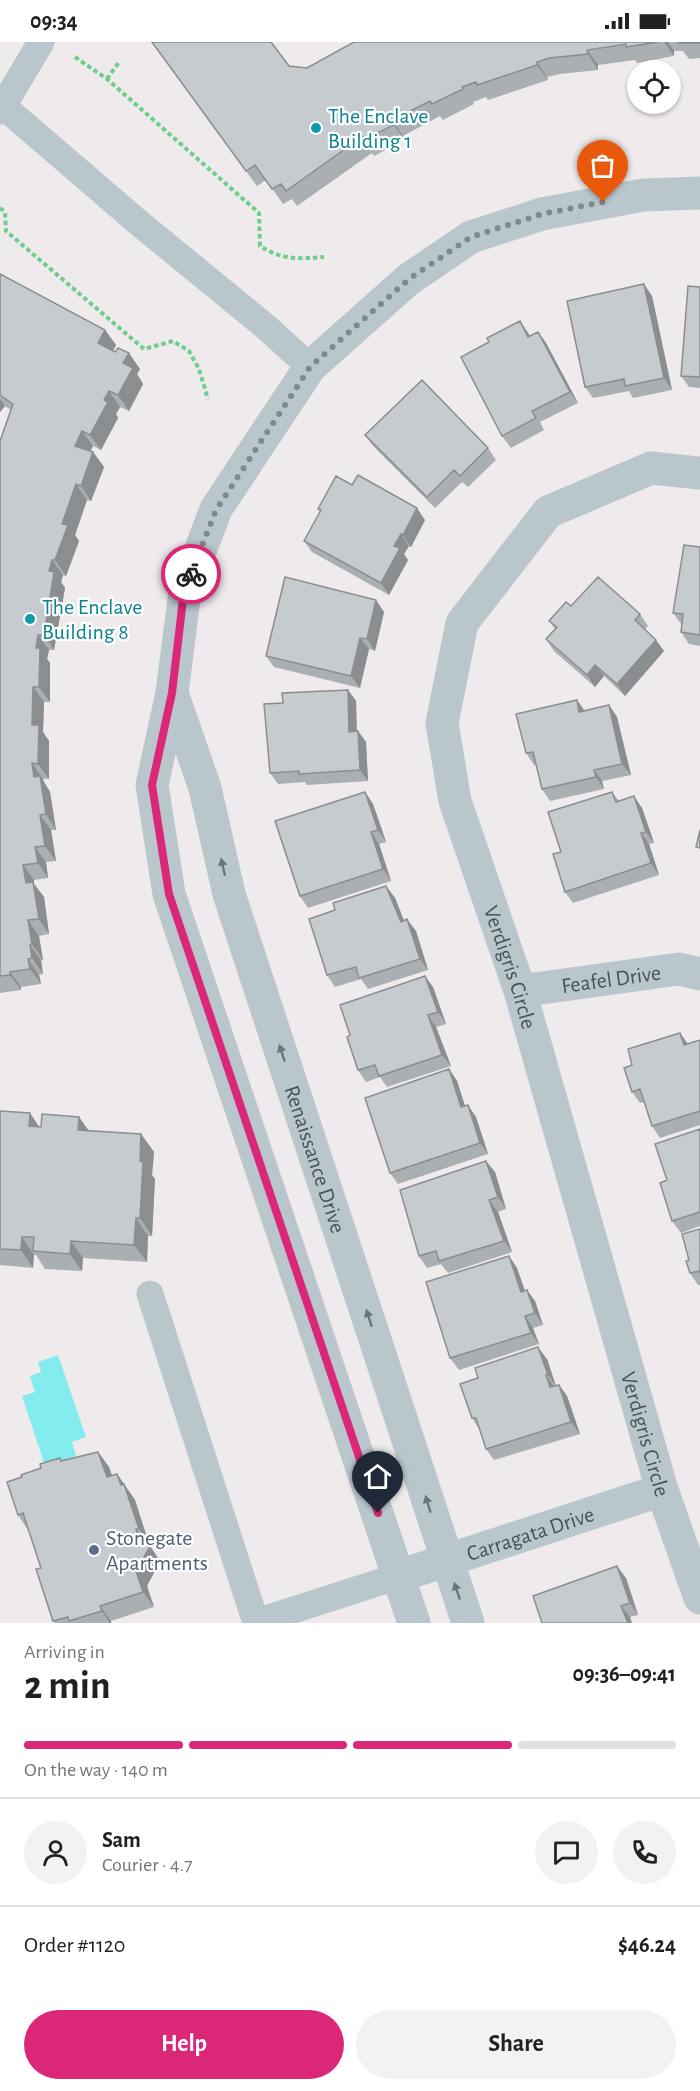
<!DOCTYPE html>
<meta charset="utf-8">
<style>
:root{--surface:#fff;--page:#f2f2f2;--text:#202124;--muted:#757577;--line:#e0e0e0;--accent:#db2777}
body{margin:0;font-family:"Alegreya Sans",sans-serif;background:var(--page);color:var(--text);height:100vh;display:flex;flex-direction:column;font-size:22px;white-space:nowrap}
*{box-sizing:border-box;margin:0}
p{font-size:20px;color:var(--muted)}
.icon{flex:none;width:33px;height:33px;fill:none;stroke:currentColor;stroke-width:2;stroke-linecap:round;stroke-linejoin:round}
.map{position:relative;height:1581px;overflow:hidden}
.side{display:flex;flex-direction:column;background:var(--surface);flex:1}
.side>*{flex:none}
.buttons{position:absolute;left:627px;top:18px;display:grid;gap:12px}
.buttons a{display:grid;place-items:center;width:54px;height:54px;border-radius:50%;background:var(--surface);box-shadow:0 2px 4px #0004;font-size:30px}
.pin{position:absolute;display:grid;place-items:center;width:51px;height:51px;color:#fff;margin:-62px -26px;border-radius:50% 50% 50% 0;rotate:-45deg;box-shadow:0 0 6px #0007}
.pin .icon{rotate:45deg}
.courier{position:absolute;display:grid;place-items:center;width:60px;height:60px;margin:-30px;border:4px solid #db2777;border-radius:50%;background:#fff;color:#222;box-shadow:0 2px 8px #0007}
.overview em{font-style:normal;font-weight:700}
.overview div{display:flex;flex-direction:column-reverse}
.overview{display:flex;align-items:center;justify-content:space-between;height:102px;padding:0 24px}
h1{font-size:39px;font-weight:700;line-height:45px}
.bar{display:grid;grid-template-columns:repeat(4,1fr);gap:9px 6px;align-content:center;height:72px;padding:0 24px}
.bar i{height:8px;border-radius:4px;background:var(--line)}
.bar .selected{background:var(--accent)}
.bar p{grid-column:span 4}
.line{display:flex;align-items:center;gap:15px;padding:0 24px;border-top:2px solid var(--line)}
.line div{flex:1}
.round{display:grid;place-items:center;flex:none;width:63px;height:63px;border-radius:32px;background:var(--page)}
.action{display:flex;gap:12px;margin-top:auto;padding:12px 24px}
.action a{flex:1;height:69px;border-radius:36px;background:var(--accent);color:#fff;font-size:24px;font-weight:700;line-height:69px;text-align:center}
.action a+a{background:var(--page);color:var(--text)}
.status{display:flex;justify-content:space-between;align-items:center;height:42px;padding:0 30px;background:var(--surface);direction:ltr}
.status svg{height:16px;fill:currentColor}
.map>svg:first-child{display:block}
.water{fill:#83ebed}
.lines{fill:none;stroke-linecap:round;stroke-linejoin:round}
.path{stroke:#6fcd8d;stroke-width:4;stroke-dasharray:4.5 3;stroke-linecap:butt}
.service{stroke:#b9c7cc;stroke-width:27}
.minor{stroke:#b9c7cc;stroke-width:33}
.tertiary{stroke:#b9c7cc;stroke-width:33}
.wall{fill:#a9afb2}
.shaded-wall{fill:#8a8e91}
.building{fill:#c5cbcf;stroke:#8a8e91;stroke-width:1.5}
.oneway{fill:#67767c}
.done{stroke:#80888c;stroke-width:6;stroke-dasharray:0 10.8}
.route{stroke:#db2777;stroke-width:8}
.culture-dot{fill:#0f9aa8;stroke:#fff;stroke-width:2}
.service-dot{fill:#5c6f8a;stroke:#fff;stroke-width:2}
.labels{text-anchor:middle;stroke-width:4.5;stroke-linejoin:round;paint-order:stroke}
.culture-label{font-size:22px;fill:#0d838f;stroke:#fff;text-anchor:start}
.street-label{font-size:22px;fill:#445359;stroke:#fff}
.service-label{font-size:22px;fill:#4e5e75;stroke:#fff;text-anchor:start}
</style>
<div class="status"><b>09:34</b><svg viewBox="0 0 49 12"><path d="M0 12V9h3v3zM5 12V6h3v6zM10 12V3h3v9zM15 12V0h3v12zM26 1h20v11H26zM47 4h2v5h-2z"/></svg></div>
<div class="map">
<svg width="700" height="1581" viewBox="0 0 700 1581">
<rect width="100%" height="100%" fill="#efebec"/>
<path class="water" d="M58,1313L86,1395L72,1400L76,1414L45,1424L22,1354L35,1350L30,1334L41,1330L38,1320Z"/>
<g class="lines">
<path class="path" d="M75,15L107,37L259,171L260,204C282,218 299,217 324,215
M107,37L119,20
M0,166L5,170L6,189L144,307L173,299L189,309L199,327L208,357"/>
<path class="service" d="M4,65L139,181L266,285L310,325
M0,69L41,0
M150,1252L256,1581
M256,1580L399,1534"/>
<g class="minor">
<path id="s1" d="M700,431L651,426L548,470L462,581L442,681L455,759L520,949L662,1448L700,1556"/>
<path id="s2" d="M520,949L679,927L700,932"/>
<path id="s3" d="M399,1534L662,1448"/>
</g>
<g class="tertiary">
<path id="s4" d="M172,651L205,746L229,852L468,1581"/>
<path d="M414,1581L169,852L152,743L172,651L185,549L216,467L310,325L409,237L471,195L542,172L643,153L700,151"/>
</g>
</g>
<path class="wall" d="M151,0L289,24L307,26L354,0H700V16L689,17L683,9H674V14L637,21L635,18L598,23V28L560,32L547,35L548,38L488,58L486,55L473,60L474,62L443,78L440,74L403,94L404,98L374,114L372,111L297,164L292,157L283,162L266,138L257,144Z
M0,232L105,288L116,303L113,309L140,327L137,332L143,342L129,369L120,365L116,372L118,376L101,408L93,404L90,409L93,410L104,425L91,459L87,458L75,493L79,499L66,534L63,533L61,540L65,546L54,608H49L47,617L50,621V660H44L43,690L49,699V737H43L44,740L50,750L56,788H51L56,819L46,820L48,836L34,838V842L44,855L49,892L39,894L43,918H41L43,932L39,933L41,942L21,945V948L0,951V399L11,368L5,364L0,370Z
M700,245V346L689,345L681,334Z
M652,254L672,348L633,356L629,349L593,356L585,345Z
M520,279L530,294L538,290L546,301L578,361L540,380L544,388L511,406L502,394L489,300Z
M365,393L488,406L496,418L468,445L462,440L435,466L373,404Z
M352,443L425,478L411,505L409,504L404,512L408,518L389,553L312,510L304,499L320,470L318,467Z
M700,505V604L689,602L681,590L682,583L673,571Z
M571,564L640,572L648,584L645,587L664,609L625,654L604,634L595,645L554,609L546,597L555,587L549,579Z
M384,570L375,609L369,607L360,646L274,625L266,614Z
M348,648L356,659L357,689H358L366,700L368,739L307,743L305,740L278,742L270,731L283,661Z
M577,658L585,669L609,663L617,675L631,733L602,739L604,747L550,759L542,747L536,723H534L526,711Z
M365,750L373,762L386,800L379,802L391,839L308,866L300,854Z
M612,750L619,759L642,766L654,801L649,802L659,833L573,861L565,850L561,810Z
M386,844L395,856L404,879L416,889L428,928L368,947L361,937L335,945L327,933Z
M433,945L446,982L436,985L451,1024L387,1045L380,1035L366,1040L358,1028Z
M700,998V1083L660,1096L652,1084L644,1060L640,1061L632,1050V1023Z
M449,1027L457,1039L465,1064L476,1075L488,1112L398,1142L390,1131Z
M0,1069L39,1085L79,1075L89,1089L141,1092L154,1110L152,1133L155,1137L152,1194H148L147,1220L83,1216L82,1229L45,1227L36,1213H34L33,1226L0,1223Z
M700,1087V1184L681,1191L672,1179L667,1138Z
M495,1130L506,1167L498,1170L512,1210L448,1231L441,1222L427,1226L419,1214Z
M700,1187V1243H698L690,1231L689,1218Z
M509,1214L517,1226L525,1249L535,1259L543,1283L533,1286L539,1302L459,1328L450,1316Z
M547,1317L556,1344L559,1343L567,1354L580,1392L494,1418L486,1407L479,1387L472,1376Z
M98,1410L109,1425L112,1434L117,1432L135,1458L149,1502L147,1503L150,1504L160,1519L147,1544L154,1565L111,1579V1581H55L53,1579L41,1526L28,1488L18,1473L22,1435L62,1419Z
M626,1536L638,1573L630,1575L542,1581Z"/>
<path class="shaded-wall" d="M664,0H668L674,9V14Z
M587,8L598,23V28L588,12Z
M537,20L547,35L548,38L537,23Z
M392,78L403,94L404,98L394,83Z
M644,242L652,254L672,348L664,336Z
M520,279L528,291L537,306L528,295Z
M105,288L116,303L109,317L98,301Z
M538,290L546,301L578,361L570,350Z
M129,311L140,327L137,332L143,342L129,369L118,353L123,321Z
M109,349L120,365L116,372L118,376L101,408L90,393L104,358Z
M0,357L5,364L0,370Z
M82,389L93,404L85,419L75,404Z
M93,410L104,425L91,459L81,444Z
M76,442L87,458L75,493L79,499L66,534L55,518L62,482Z
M417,466L425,478L411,505L403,493Z
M401,492L409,504L404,512L408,518L389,553L381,541L394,504Z
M52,518L63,533L61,540L65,546L54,608L44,593L49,529Z
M376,558L384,570L375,609L367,597Z
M38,593L49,608L47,617L50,621V660L39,645L36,606Z
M360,596L369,607L360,646L351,634Z
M656,598L664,609L625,654L617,642Z
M595,623L604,634L595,645L587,633Z
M33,645L44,660L43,690L49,699V737L38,722L32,683Z
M348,648L356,659L357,701L349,690Z
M577,658L585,670H579Z
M609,663L617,675L631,733L622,722Z
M358,689L366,700L368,739L360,728Z
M32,721L43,737L44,740L50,750L56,788L46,772L34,735Z
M594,728L602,739L604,747L596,735Z
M365,750L373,762L386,800L378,788Z
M634,754L642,766L654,801L646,790Z
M40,773L51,788L56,819L45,804Z
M371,790L379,802L391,839L383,827Z
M641,791L649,802L659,833L651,821Z
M35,805L46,820L48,836L38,821Z
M23,823L34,838V842L44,855L49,892L39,877L26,841Z
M386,844L395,856L409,891L401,880Z
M407,877L416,889L428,928L420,917Z
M28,878L39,894L43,918L32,902Z
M30,903L41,918L43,932L32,916Z
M28,917L39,933L41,942L30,927Z
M10,930L21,945V948L10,933Z
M425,934L433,945L446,982L438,970Z
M428,973L436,985L451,1024L442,1013Z
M680,991L688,1002L684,1003Z
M449,1027L457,1039L469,1077L461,1065Z
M468,1063L476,1075L488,1112L480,1101Z
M30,1071L42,1089L29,1084Z
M79,1075L91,1092L78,1088Z
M141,1092L154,1110L152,1133L155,1137L152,1194L140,1176V1119Z
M486,1119L495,1130L506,1167L498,1155Z
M489,1158L498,1170L512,1210L504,1199Z
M136,1176L148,1194L147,1220L134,1203Z
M22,1195L34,1213L33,1226L21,1208Z
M71,1199L83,1216L82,1229L70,1212Z
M509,1214L517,1226L529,1261L521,1250Z
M527,1248L535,1259L543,1283L535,1271Z
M525,1274L533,1286L539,1302L531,1291Z
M538,1305L547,1317L556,1344L548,1333Z
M546,1333L554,1345H550Z
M559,1343L567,1354L580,1392L571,1380Z
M98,1410L109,1425L118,1450L107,1435Z
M117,1432L135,1458L149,1502L139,1487Z
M136,1487L146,1503L150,1504L160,1519L147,1544L154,1565L143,1550L136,1529L139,1498Z
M617,1524L626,1536L638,1573L630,1561Z
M100,1564L111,1579V1581H110L102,1569Z
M621,1564L630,1575L632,1581H628Z"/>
<path class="building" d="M152,0H271L289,24L307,26L354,0H658L626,5V2L587,8L588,12L549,16L537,20V23L477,43L476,40L462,45L463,47L432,62L430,59L392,78L394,83L363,98L362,95L286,149L281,142L272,147L255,123L246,129Z
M678,0H700V1H678Z
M0,232L105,288L98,301L115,310L118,306L129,311L123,321L133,326L118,353L109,349L104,358L108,360L90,393L82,389L75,404L93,410L81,444L76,442L62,482L68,483L55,518H52L49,529L54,530L44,593H38L36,606H40L39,645H33L32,683H39L38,722L32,721L34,735L40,734L46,772L40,773L45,804L35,805L38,821L23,823L26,841L33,840L39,877L28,878L32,902L30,903L32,916L28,917L30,927L10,930V933L0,934V399L13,362L0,353Z
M644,242L664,336L625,344L624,337L585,345L567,259Z
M688,244L700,245V335L681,334Z
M520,279L528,295L538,290L570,350L532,369L536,376L502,394L461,315L489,300L487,296Z
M422,338L488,406L460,434L454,428L427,455L365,393Z
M358,433L417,466L403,493L401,492L394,504L400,506L381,541L304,499L321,468L318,467L336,434L352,443Z
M684,503L700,505V593L681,590L683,572L673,571Z
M285,535L376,558L367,597L360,596L351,634L266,614Z
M598,535L640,572L635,578L656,598L617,642L595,623L587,633L546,597L557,585L549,579L566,560L571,564Z
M348,648L349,690L358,689L360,728L299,732V729L270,731L264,662L283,661L282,651Z
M577,658L579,670L609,663L622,722L594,728L596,735L542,747L533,710L526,711L516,672Z
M365,750L378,788L371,790L383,827L300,854L275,779Z
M612,750L616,760L634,754L646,790L641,791L651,821L565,850L553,812L561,810L548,770Z
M700,788V806L696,805Z
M386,844L401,880L407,877L420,917L359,936L356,925L327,933L309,877L335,868L333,861Z
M425,934L438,970L428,973L442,1013L379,1034L375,1023L358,1028L347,995L350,993L340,963Z
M680,991L684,1003L700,998V1069L652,1084L640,1047L632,1050L624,1026L632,1023L628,1007Z
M449,1027L461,1065L468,1063L480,1101L390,1131L365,1056Z
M0,1069L30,1071L29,1084L41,1085L42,1072L79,1075L78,1088L141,1092L140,1119L143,1120L140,1176H136L134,1203L71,1199L70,1212L33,1209L34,1195H22L21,1208L0,1207Z
M700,1087V1170L672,1179L660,1141L667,1138L655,1102Z
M486,1119L498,1155L489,1158L504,1199L439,1219L436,1209L419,1214L400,1148Z
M700,1187V1231L699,1229L690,1231L686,1219L689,1218L682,1192Z
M509,1214L521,1250L527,1248L535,1271L525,1274L531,1291L450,1316L426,1240Z
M538,1305L548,1333H546L550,1345L559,1343L571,1380L486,1407L476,1376H472L460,1342L478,1336L475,1326Z
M98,1410L107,1435L117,1432L121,1443L124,1442L139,1487H136L139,1498L150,1504L136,1529L143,1550L100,1564L102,1569L69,1579L68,1575L53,1579L36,1527L41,1526L23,1471L18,1473L7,1440L22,1435L21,1433L41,1426L40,1422L60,1416L61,1419Z
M617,1524L630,1561L621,1564L628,1581H542L533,1554Z"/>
<defs><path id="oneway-solid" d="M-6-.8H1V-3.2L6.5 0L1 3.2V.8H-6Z" transform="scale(1.5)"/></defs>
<g class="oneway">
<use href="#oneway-solid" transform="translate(223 825) rotate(-103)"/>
<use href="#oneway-solid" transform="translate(282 1011) rotate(-108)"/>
<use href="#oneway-solid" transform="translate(369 1276) rotate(-108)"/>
<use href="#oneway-solid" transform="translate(428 1462) rotate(-107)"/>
<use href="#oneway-solid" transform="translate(457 1549) rotate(-109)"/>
</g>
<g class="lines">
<path class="done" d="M191,532L216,468L310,325L409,237L471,195L542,172L603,160"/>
<path class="route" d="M191,532L184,549L172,651L152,743L169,852L378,1471"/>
</g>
<g class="culture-dot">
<circle cx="316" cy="86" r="6"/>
<circle cx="30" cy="577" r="6"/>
</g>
<circle class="service-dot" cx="94" cy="1508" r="6"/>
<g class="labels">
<g class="culture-label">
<text x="328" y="81">The Enclave<tspan x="328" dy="25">Building 1</tspan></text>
<text x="42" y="572">The Enclave<tspan x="42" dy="25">Building 8</tspan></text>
</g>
<g class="street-label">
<text dy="8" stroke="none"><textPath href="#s1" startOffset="658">Verdigris Circle</textPath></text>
<text dy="8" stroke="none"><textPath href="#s2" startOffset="92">Feafel Drive</textPath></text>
<text dy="8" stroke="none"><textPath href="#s4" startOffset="488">Renaissance Drive</textPath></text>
<text dy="8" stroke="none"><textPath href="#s1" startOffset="1144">Verdigris Circle</textPath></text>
<text dy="8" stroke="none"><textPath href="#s3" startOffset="138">Carragata Drive</textPath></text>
</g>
<g class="service-label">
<text x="106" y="1503">Stonegate<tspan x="106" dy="25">Apartments</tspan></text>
</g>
</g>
</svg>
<div class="buttons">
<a><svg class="icon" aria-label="locate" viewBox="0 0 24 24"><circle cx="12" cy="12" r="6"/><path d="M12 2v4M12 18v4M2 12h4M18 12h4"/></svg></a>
</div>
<div class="pin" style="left:603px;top:160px;background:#ea580c"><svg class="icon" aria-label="bag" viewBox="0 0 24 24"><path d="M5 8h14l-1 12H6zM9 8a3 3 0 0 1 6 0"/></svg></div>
<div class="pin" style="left:378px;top:1471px;background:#1f2937"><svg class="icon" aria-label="home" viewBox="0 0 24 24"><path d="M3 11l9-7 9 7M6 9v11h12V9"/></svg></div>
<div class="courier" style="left:191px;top:532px"><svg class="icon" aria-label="bike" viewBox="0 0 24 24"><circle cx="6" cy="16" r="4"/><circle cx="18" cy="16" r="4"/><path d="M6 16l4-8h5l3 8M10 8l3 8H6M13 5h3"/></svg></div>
</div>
<section class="side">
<div class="overview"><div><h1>2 min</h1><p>Arriving in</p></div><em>09:36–09:41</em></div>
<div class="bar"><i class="selected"></i><i class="selected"></i><i class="selected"></i><i></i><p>On the way · 140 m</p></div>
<div class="line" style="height:108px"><a class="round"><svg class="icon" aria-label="person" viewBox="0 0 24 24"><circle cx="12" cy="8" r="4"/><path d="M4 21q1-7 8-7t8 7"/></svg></a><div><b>Sam</b><p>Courier · 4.7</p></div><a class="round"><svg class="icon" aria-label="chat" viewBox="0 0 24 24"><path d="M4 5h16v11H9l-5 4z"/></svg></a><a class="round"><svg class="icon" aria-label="phone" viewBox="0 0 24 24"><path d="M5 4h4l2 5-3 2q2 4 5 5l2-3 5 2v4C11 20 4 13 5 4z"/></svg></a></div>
<div class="line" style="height:78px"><div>Order #1120</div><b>$46.24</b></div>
<div class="action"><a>Help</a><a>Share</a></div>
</section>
